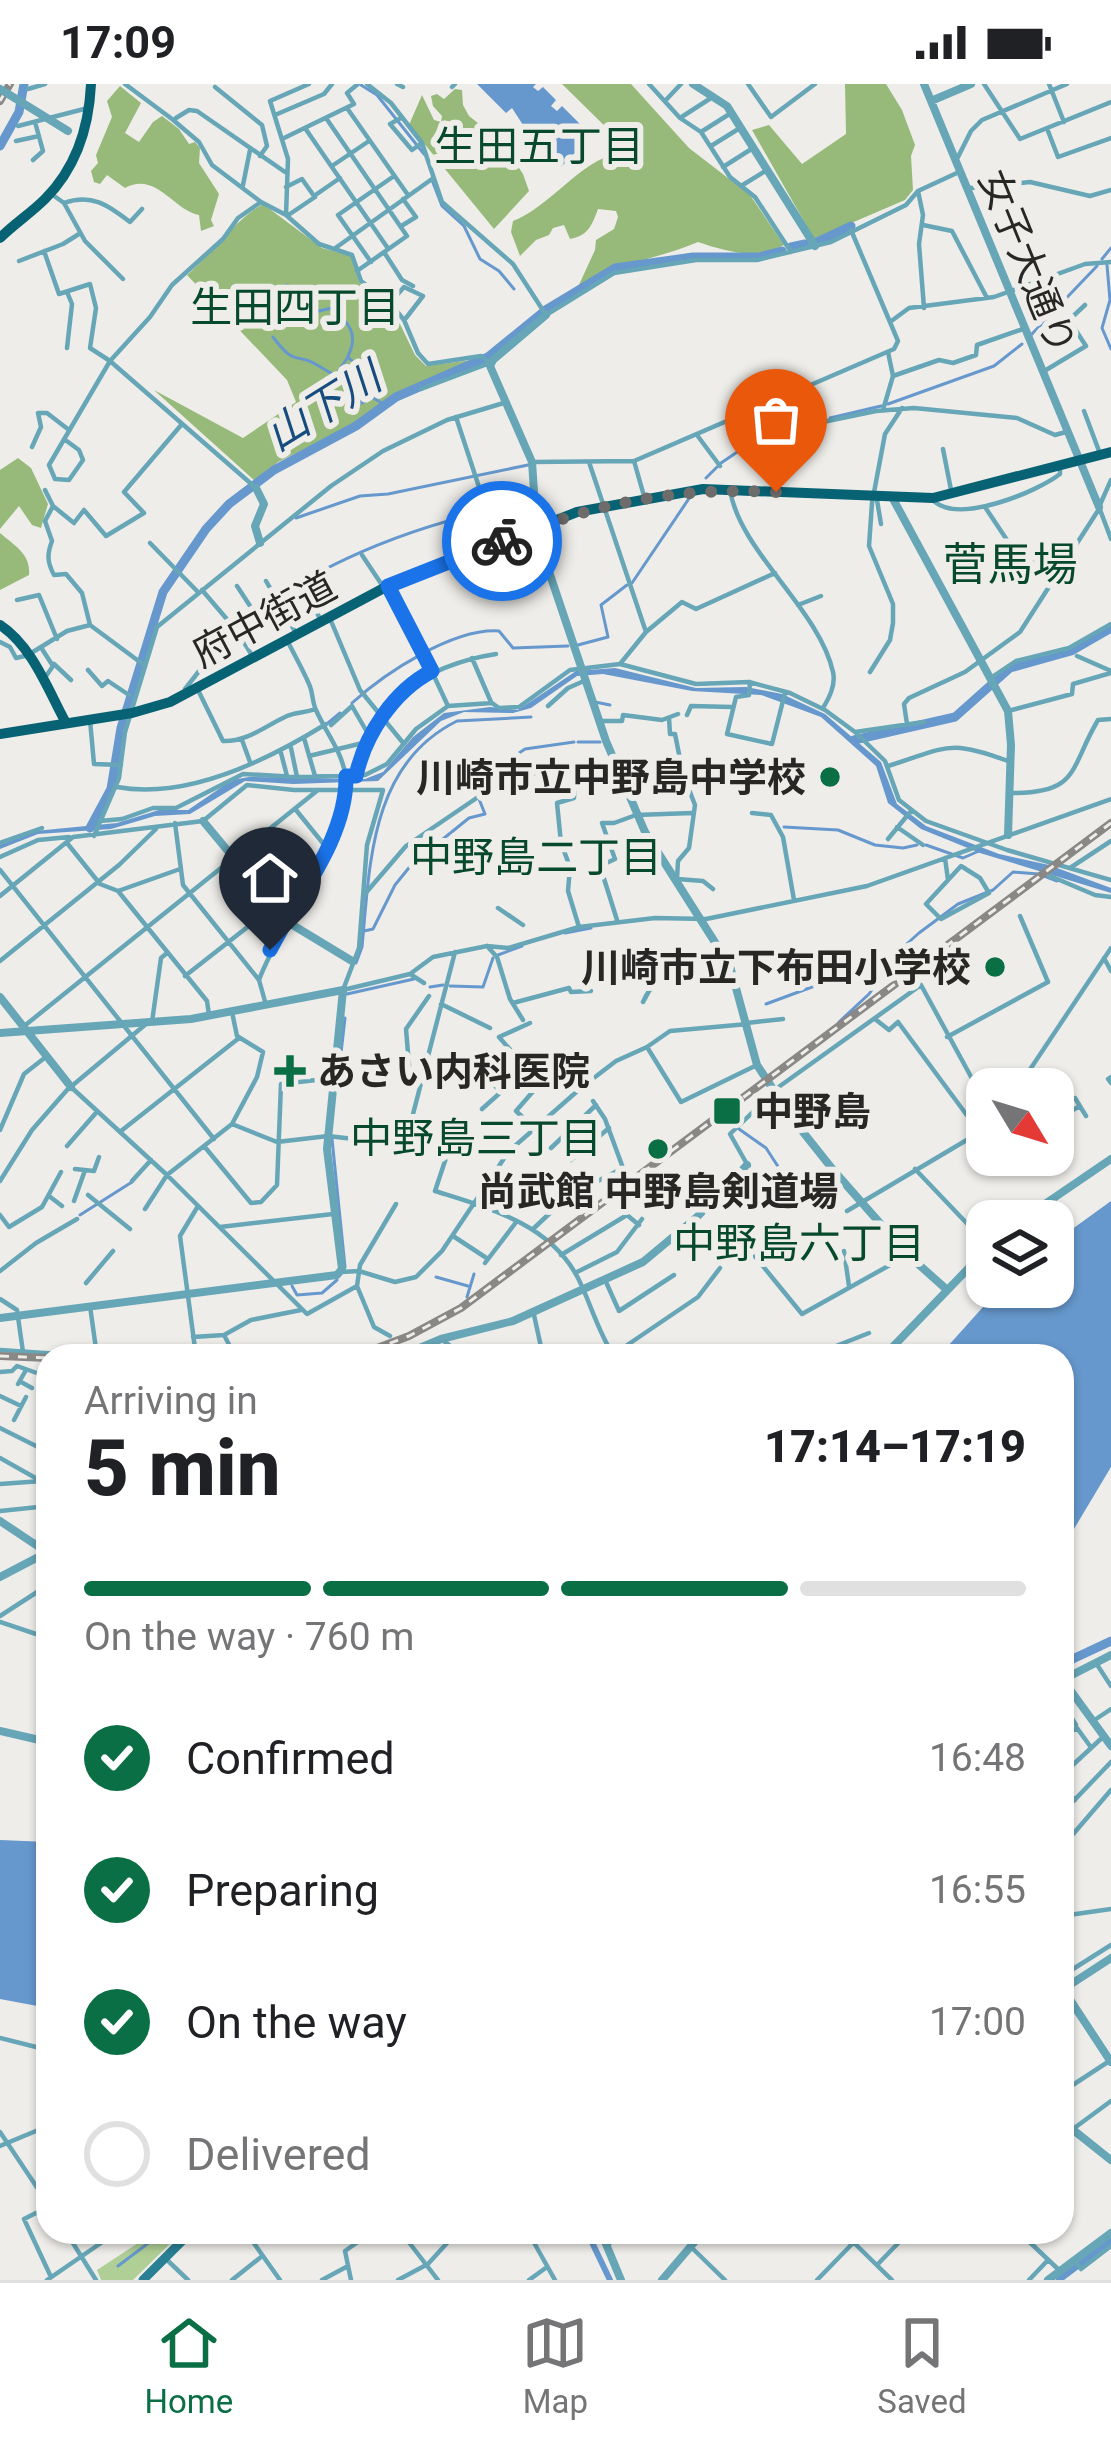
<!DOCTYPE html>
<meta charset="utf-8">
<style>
:root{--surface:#fff;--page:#f6f6f6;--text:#202124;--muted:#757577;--line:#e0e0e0;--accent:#0b6f45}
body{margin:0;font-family:Roboto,"Noto Sans JP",sans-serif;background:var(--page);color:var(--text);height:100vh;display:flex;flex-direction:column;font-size:45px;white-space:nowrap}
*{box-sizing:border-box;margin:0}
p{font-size:39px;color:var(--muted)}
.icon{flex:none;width:66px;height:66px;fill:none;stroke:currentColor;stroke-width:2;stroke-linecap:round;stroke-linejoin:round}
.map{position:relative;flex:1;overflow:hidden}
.details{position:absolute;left:36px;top:1260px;width:1038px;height:900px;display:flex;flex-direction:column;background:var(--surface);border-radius:36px;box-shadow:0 3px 9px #0004}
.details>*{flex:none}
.needle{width:78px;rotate:128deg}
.fabs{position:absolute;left:966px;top:984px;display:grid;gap:24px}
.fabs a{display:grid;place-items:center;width:108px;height:108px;border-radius:24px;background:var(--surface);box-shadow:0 3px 9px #0004;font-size:60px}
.pin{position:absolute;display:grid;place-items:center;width:102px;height:102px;color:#fff;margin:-123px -51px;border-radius:50% 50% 50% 0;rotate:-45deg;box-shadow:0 0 12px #0007}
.pin .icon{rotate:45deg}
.courier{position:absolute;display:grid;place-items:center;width:120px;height:120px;margin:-60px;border:9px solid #1a73e8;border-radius:50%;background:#fff;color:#222;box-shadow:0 3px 15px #0007}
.summary em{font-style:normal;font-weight:800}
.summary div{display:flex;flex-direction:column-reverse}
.summary{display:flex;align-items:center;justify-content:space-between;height:204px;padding:0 48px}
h1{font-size:78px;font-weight:800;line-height:90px}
.bar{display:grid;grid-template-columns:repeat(4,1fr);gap:18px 12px;align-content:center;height:144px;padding:0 48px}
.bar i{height:15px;border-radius:9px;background:var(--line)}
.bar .selected{background:var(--accent)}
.bar p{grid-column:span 4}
ol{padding:0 48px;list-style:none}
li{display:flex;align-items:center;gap:36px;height:132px}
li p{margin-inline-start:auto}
li .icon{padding:12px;border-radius:50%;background:var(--accent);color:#fff;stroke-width:4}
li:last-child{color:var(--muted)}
li i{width:66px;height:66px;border:6px solid var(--line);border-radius:50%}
.status{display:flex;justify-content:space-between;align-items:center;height:84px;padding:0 60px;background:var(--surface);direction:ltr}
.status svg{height:33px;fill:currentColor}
.tab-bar{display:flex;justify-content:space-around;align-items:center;height:168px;border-top:3px solid var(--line);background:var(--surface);font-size:33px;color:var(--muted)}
.tab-bar a{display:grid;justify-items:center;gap:6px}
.tab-bar .selected{color:var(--accent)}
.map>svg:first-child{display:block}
.green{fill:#afcf96}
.forest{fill:#97ba7a}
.water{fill:#6698cd}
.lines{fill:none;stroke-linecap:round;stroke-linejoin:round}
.stream{stroke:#6698cd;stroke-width:3}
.canal{stroke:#6698cd;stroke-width:6}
.river{stroke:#6698cd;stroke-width:9}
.minor{stroke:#66a6b7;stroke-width:4.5}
.tertiary{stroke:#66a6b7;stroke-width:8}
.secondary{stroke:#297f93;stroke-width:9}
.primary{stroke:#076274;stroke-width:10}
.rail-casing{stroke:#898886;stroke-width:8}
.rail{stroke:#eeede9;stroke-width:3;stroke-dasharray:9;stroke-linecap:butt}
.tertiary-bridge{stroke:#66a6b7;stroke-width:8}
.done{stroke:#6d6c6a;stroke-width:12;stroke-dasharray:0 21.6}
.route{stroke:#1a73e8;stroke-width:15}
.poi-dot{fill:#0b6f45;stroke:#eeede9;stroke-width:4.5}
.labels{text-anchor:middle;stroke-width:12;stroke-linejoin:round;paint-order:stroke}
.street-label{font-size:39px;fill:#282726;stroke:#eeede9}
.poi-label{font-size:39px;font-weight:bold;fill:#282726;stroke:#eeede9;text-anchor:end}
.neighbourhood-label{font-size:42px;fill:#07492d;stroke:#eeede9}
.water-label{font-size:42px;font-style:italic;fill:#174c7f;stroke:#eeede9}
.quarter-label{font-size:45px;fill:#07492d;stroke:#eeede9}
</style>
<div class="status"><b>17:09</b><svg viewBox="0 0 49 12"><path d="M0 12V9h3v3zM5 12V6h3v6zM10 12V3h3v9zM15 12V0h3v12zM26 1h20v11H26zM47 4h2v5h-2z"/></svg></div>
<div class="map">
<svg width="1111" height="2196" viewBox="0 0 1111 2196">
<rect width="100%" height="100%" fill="#eeede9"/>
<path class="green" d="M155,2148H182L133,2196H101L97,2186Z"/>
<path class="forest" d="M562,0H631L689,64L750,111L784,161C758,177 725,167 698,158C658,175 616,179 578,203L595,166L596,156L614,145L618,133L616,127L598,125C592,141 588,152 570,155L564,141L553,144L549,151L536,156L520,172L511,148L513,137C547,125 584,74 615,71L621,58Z
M845,0H886L902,26L915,61L911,72L913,106L905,116L814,155L752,46L769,41L802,80L846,50Z
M120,2L141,19L125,49L139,58L153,38L162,32L179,45L189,60L195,58L200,64L199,79L219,110L211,136L214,142L201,147L199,131C173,126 156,87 125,104L107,91L100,100L94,98L91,87L98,79L96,71L112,33L107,17Z
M455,5L462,6L463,21L469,32L501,57L523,90L529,107L494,145L409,41L422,11L434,36L441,38L442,32L433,22L431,12L437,10L444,15Z
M263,120L322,164L351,172L359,198L400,240L415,271L426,282L480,275L395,311L355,340L278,378L255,397L154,306L243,354L296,318L287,296L187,191C212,169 236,135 263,120Z
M18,374L31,384L48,420L41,444L32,441L19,422L0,445V386Z
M0,449C15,462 31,470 29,491L0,506Z"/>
<path class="water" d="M477,0H536L533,3L538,7L543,3L556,16L551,22L557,27L562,22L592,52L561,83L531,53L535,48L523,41L512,24L506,29Z
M615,584L696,604L746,603L782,610L825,630L881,678L897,720L926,742L999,770L1049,781L1111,804V809L980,769L921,745L888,719L876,682L821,633L761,611L692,607L603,590L577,592L531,624L513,629L464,628L441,637L378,697L293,700L245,697L190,730L155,732L111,745L38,750L0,765V761L35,747L117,739L159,726H188L232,696L249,693L365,695L383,688L413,653L444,629L490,623L518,626L576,587Z
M1111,1117V1383L1062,1465V1272H939L1001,1203H1053V1159Z
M0,1756L48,1758V1924L0,1915Z"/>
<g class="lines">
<path class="stream" d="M361,1L377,11L424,70
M432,96L442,122L464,142L480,175L499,187L514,205
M1102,175L1111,164
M1107,181L1110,216L1102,244L1111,265
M287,201L319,227L332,224C349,239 359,250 348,272
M1031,251L1097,182
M273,253C297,285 295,267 317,281C323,284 329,289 336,291L348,273L365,289L357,313L362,319L372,313L383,320
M888,320L994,282L1022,260
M830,334L881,322
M721,379L752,358L788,345
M706,394L717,383
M296,434L360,412L388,410L528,381
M632,499L690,413
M578,561L608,553L601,521L627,501
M220,565C290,483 426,436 529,419
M595,618L610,621
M352,619C385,589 453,544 499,547L513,564L568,562
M328,639L340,629
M578,658H600
M784,743L838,746L875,761L903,764L917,761
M926,761L963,774L979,767
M364,847L373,845L395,801L412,780L469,734L485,730L473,700L525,665L574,658
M565,849L591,844
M498,871L522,862
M356,879L362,863C370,780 370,680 457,637L531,633
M450,902L483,903L493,874
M430,903L443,901
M347,910L414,895
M766,920L839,893
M839,938L869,910L900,866L919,849L958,820L993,806L1013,788L1039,790L1057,797
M337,1004L345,934
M739,1045L766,1064L779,1084
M332,1055L345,1183
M781,1088L782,1096
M80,1131L132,1098
M436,1193L468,1202
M292,1202L297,1211L322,1209L337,1196
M467,1213L474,1190
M118,2182L155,2154L167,2155"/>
<path class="canal" d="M587,2148L610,2196
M1059,2196L1111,2157"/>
<path class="river" d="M0,62L19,28L24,0
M817,158L851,142
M791,163L805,160
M854,656L955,633L1010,584L1071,567L1111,544
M90,744L111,705L121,644L163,508L206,445L229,420L274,386L356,342L396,313L488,273L547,225L615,184L693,173H759L782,167
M1062,1580L1111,1557"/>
<path class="minor" d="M125,0L172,35L199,58L212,81L261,118L286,131L319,160L352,171L361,197L390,219L404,236L418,269L428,280L481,272L490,279
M367,0L391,19L422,59L442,118L513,180L546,231L614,189L696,176H757L831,158L906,121L918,107L959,88
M397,0L403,3
M649,0L680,34L701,48L730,93L755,113L791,168
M748,0L771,33L815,0
M984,0L1020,55L1111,18
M1049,0L1064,38
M215,3L262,41L267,62L260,72
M452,3L455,0
M28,5L45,0
M665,17L681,0
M347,24L408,111
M275,31L324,10L332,0
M176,34L189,26L197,27L285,88
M326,34L407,152L357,187
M401,34L390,40L412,66L422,59
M680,34L711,14
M18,42L88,24
M305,44L387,163
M1048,47L1058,73L1111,54
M701,48L731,29
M282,55L354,20L347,9L358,0
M16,57L39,52
M711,62L740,44
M958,73L971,47L982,36L1067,0
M33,76L43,67L35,38
M332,82L369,57
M723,83L753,64
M243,101L250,66
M741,102L767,86
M286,103L302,95L314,112L340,94
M970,104L1030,98L1090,112L1111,106
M918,107L923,131L919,160L924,224
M50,109L64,119L85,157L123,195
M64,119C91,109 108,121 130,138L142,125
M286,131L288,75L270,17L309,0
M287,132L315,113
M403,141L416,133L403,115
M923,141L952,147L987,214
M334,165L432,95
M44,167L59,210L90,200L96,224L90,264L110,277L256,404
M384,168L402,196L413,202
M19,177L63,160L79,150
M371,178L338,131L394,92
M390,219L404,203L423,212L406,234
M890,238L909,224L994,213L1085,180L1111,178
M67,264L72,220L67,208
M1046,286L1086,262L1069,236L1085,221
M893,292L939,276L953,279L976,271L977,261L1023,245
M421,305L490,279
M764,321L794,344L876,327L914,324L1017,334L1055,351L1066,348
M883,326L893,292L888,268
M1084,327L1099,367
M456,333L479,403
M697,351L720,382
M64,355L79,366L83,376L69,396L55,395L49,381L110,277L150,233L172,201L223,155L238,134L261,118
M32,363L41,343L38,329H47L69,346
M943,365L951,406
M634,377L644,412
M532,378L634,377L894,265L898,257L851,146
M589,378L646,548
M1111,396L1099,423L1111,455
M45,406L53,422L45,437L52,457C47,470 47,478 54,491L66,490L82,509L90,541
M730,406C740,468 819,525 833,588C836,601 829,614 823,624
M877,416L881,440
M935,418C960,439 1035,409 1060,390V383
M53,422L74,439L84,426L106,452L144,429L124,408L182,340
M985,423L1013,465L1023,458L1039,482L1058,493
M150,459L197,507
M362,471L382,501
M266,497L297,551
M237,502L254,528
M498,503L505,456
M389,504L406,532L448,622
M202,506L237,547L253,573
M17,516L39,511L57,555
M798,521L821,512
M319,533L311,515L328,505
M331,537L360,606L404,660
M0,558L10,563L16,574L25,572
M42,565L53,582L44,595
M28,571L67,547L90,541L144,581
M1077,572L1111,587
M472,574L491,618
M54,580L71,596
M620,580L646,548L682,518L696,525L775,489
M88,586L102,602L108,597L129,611
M870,588L890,556L893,539V520L869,462L872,419L885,350L902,324
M992,593L1016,577L1069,564L1111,540
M750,598L749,611L736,613L727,650L772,660L785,609
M185,605L218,563
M198,606L223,657C247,658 265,642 287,632C296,628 305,629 315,625
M548,622L568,604L584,597
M1008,627L1072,610L1073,600L1111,589
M687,631L691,622L732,623
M669,634L670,650H675L683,690L695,721L689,764L678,777L677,795L703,797L713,805
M90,636L94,680L121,681
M599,637H622L623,631L662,636L678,630
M907,640L904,620L909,614L965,588L1020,548L1099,425
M331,641L352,622L371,655
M855,648L924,638
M304,654L315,692
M242,656L250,678
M291,664L297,693
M281,669L287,692
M309,672L367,658
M888,682C947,664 947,654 1008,677
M575,686L574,714L557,719L561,759L570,783L568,807L579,843
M356,692C371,618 425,581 496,570
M117,703C187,716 268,676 326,640
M1009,709C1080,710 1069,685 1098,636L1111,635
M296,726L326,763
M752,729L771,731L783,753L794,816
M100,737L122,735L153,724H176L243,690L297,693L365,691L387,680L416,645L448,622L492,619L499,624L519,623L570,586L620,580L696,600L749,598L790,609L825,626L855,648L885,677L899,716L926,737L1007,766L1111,796
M175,739L183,801L259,896L266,921
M897,743L923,761
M94,752L119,694L125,648L157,543L331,402L383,367L447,336L507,318
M888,755L911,727
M0,759L42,744
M67,759L100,800L118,807L207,917L209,931
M0,773L38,756L69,753
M945,774L948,796
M961,782L980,794L989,809L941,835L926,820Z
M1070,784L1111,757
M0,786L214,1055
M1050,792L1095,811L1111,813
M118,807L180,785
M364,811L406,762L484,709L540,687L614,680
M0,812L73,753L203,737L247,701L294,706H383L367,761L359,864L343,906L410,890L433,873L487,862L508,864L579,843L655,834L706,835L867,802L1111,715
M498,824L523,841
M617,836L600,782L615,775L602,739H614L636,731L692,729
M487,862L497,873L510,915L523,936
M1104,874L1111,887
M0,877L119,781L156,745
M410,890L424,899
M185,892L273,823
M259,896C277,845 354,739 346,693C341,665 326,649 316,626C312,618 313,608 309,600C303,586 295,572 288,558
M643,918C658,885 686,873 721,866
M513,919L569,904L571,908L591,907
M441,920L490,944
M875,935L889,946L898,938L980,1049
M152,938L161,874L167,869
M747,939L783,935
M23,943L318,706
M947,953L1048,898L1020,832
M647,963L681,1018L757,981
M474,982L500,1007
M1111,993L1108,995L1111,999
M71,1003L167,1091L307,1230L357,1202L360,1181L396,1120
M411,1005L406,945L429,912
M1017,1005L1111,864
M1075,1014L1086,1032
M482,1025L527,985L499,953L530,939
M1053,1037L1080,1022
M232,1040L277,1058L328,1052L405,1061L455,868
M532,1042L516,1027L536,1004
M0,1046L24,990L47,972
M121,1047L239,954
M1053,1047V1049
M67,1062L95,1030
M204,1062L251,1119L261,1118L277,1101L281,1000L334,994
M551,1064L596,1021
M446,1074L435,1107C489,1124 550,1140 578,1194C591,1220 598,1248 614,1272
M571,1076L609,1044
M75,1085L94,1087L99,1073
M915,1085L977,1150
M0,1097L32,1046L67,1006L146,940
M132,1097L151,1076
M761,1105L730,1050L780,1002L921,901L987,1022
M88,1111L130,1145
M49,1112L62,1122
M74,1117L84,1089
M145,1125L167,1091L232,1040L257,993L263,968L237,952L232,928
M847,1127L987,1044
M0,1131L9,1143L42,1123L61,1088
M220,1143L333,1130
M533,1145L567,1113L623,1084L605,1035L593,1017
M453,1152L488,1175
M744,1159L802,1230L908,1171
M844,1167L849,1202
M561,1171L627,1131L639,1141
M485,1179L517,1137
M0,1187L36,1159L77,1135
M341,1188L359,1187L395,1198L416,1193L442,1167L509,1067L582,1003L616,977L647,963L670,947L748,940
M575,1189L617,1168L642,1135
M606,1198L619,1227L674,1191
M86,1199L113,1167
M357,1202L374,1243L390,1252
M0,1215L17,1226L23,1268
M90,1222L97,1272
M534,1231L543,1272
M224,1251L235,1272
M193,1253L224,1251L251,1236L301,1226
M441,1255L460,1269
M0,1266L89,1272
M614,1270L698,1213L720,1184
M196,1272L180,1152L198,1122
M756,1272L765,1266L768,1272
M834,1272L831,1264L869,1249
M0,1288L12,1287L17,1282L48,1293
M21,1298L32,1304
M18,1300L26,1286
M0,1312L21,1322
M14,1336L26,1313
M0,1344L48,1368L40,1396
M0,1374L48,1401
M0,1400L42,1397
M0,1427L48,1422
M0,1532L48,1501
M0,1538L39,1551L48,1539
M1096,1579L1111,1602
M1062,1625L1065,1623L1076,1641
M1093,1637L1111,1625
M1062,1653L1077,1644L1090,1662
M1062,1691L1104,1652
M1062,1702L1075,1716
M1062,1729L1111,1678
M1062,1763L1111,1706
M1062,1832L1111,1825
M1062,1892L1111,1861
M0,1954L48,1966
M1062,2008L1111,1976
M1073,2045L1111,2017
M0,2048L48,2120
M0,2062L48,2042
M48,2123L24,2135L51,2193
M66,2148L96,2196
M246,2148L280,2196
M401,2148L438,2196
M528,2148L555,2196
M843,2148L892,2196
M1019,2148L1060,2187
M586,2155L601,2149
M608,2161L621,2148
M690,2162L725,2196
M165,2174L188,2196
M1075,2177L1081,2185L1111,2162
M877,2181L909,2148
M47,2196L117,2148
M232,2196L261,2173
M322,2196L348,2182
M351,2196L345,2167L372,2148
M398,2196L428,2180L457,2148
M529,2196L547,2183
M817,2196L854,2158
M1029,2196L1048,2176"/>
<path class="tertiary" d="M693,0L727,22L815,162
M924,0L1099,423
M931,17L971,0
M546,231L493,276L490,282L532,378L537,452L606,657L645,748L730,882L757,981L795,1038L834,1087L908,1171L945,1204
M256,404L264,420L255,442L260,459
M892,413L1008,627L1011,661L1008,751
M203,737L286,837L352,877
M0,913L71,1003
M0,949L191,935L343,906L327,1065L342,1185L337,1191L0,1234
M1020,1137L1111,1075
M401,1272L441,1255L513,1237L643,1178L697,1133L747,1081
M884,1272L987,1165
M0,1437L48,1469
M0,1493L46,1469
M1062,1596L1111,1571
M1063,1596L1111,1662
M0,1647L48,1658
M1063,1905L1111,1978
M1062,1906L1111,1874
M1062,2037L1111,2076
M601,2148L621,2196
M662,2196L703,2148
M1048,2196L1111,2149"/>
<path class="secondary" d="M143,2196L191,2148"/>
<path class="primary" d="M0,154C14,140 31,129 45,115C76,84 89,43 91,0
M0,541C32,562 48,606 66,639
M0,650L132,629L170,618L384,504L577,428L703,405L933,414L1111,368"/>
<defs>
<path id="rail" d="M0,17L10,0
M0,1272L48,1274
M356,1272L409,1252L461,1224L1111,739"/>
</defs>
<use href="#rail" class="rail-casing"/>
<use href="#rail" class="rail"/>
<path class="tertiary-bridge" d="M0,5L68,47"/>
</g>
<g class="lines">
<path class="done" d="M502,457C595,419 675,403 776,408"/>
<path class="route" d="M270,866C297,812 347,755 346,692H356C365,650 394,607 432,587L388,502L502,457"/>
</g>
<g class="poi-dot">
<circle cx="830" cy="693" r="12"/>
<circle cx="995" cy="883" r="12"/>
<path d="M284 969h12v12h12v12h-12v12h-12v-12h-12v-12h12z"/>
<rect x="712" y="1012" width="30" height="30" rx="6"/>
<circle cx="658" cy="1065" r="12"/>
</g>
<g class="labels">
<g class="street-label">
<text transform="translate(1028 178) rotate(68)" y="14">女子大通り</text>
<text transform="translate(264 535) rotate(-28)" y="14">府中街道</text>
</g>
<g class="poi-label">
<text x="806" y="707">川崎市立中野島中学校</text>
<text x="971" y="897">川崎市立下布田小学校</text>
<text x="317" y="1001" text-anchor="start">あさい内科医院</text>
<text x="754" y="1041" text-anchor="start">中野島</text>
<text x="658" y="1121" text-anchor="middle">尚武館 中野島剣道場</text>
</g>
<g class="neighbourhood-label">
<text x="539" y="77">生田五丁目</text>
<text x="295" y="238">生田四丁目</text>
<text x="536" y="788">中野島二丁目</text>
<text x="476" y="1069">中野島三丁目</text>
<text x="799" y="1174">中野島六丁目</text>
</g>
<g class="water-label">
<text transform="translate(323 322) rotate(-32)" y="15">山下川</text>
</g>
<g class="quarter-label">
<text x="1010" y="496">菅馬場</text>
</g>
</g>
</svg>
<div class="fabs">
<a><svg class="needle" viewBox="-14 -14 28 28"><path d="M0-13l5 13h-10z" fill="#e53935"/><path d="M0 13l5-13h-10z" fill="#757577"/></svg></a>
<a><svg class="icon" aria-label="layers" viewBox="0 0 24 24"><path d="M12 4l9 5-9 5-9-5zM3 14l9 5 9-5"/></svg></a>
</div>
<div class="pin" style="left:776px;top:408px;background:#ea580c"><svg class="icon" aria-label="bag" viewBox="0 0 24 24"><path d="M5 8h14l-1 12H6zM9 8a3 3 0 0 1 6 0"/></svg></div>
<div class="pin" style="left:270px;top:866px;background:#1f2937"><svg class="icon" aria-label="home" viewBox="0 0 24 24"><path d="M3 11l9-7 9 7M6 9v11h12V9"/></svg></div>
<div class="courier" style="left:502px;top:457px"><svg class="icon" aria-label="bike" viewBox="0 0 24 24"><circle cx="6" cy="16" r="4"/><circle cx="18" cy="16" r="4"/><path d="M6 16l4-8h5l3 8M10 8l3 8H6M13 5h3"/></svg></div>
<section class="details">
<div class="summary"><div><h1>5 min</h1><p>Arriving in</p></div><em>17:14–17:19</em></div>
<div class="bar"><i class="selected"></i><i class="selected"></i><i class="selected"></i><i></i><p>On the way · 760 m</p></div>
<ol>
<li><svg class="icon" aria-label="check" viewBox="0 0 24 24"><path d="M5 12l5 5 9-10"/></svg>Confirmed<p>16:48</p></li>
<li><svg class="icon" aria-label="check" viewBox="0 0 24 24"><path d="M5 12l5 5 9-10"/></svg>Preparing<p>16:55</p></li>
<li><svg class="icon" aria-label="check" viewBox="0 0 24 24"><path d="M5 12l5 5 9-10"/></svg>On the way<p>17:00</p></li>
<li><i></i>Delivered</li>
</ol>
</section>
</div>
<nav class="tab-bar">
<a class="selected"><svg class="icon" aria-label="home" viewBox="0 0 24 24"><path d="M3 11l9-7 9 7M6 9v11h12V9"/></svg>Home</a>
<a><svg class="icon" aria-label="map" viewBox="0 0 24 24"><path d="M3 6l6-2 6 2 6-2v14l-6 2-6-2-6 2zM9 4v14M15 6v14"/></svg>Map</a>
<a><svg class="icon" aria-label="saved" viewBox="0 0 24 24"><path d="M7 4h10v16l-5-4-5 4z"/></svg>Saved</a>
</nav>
